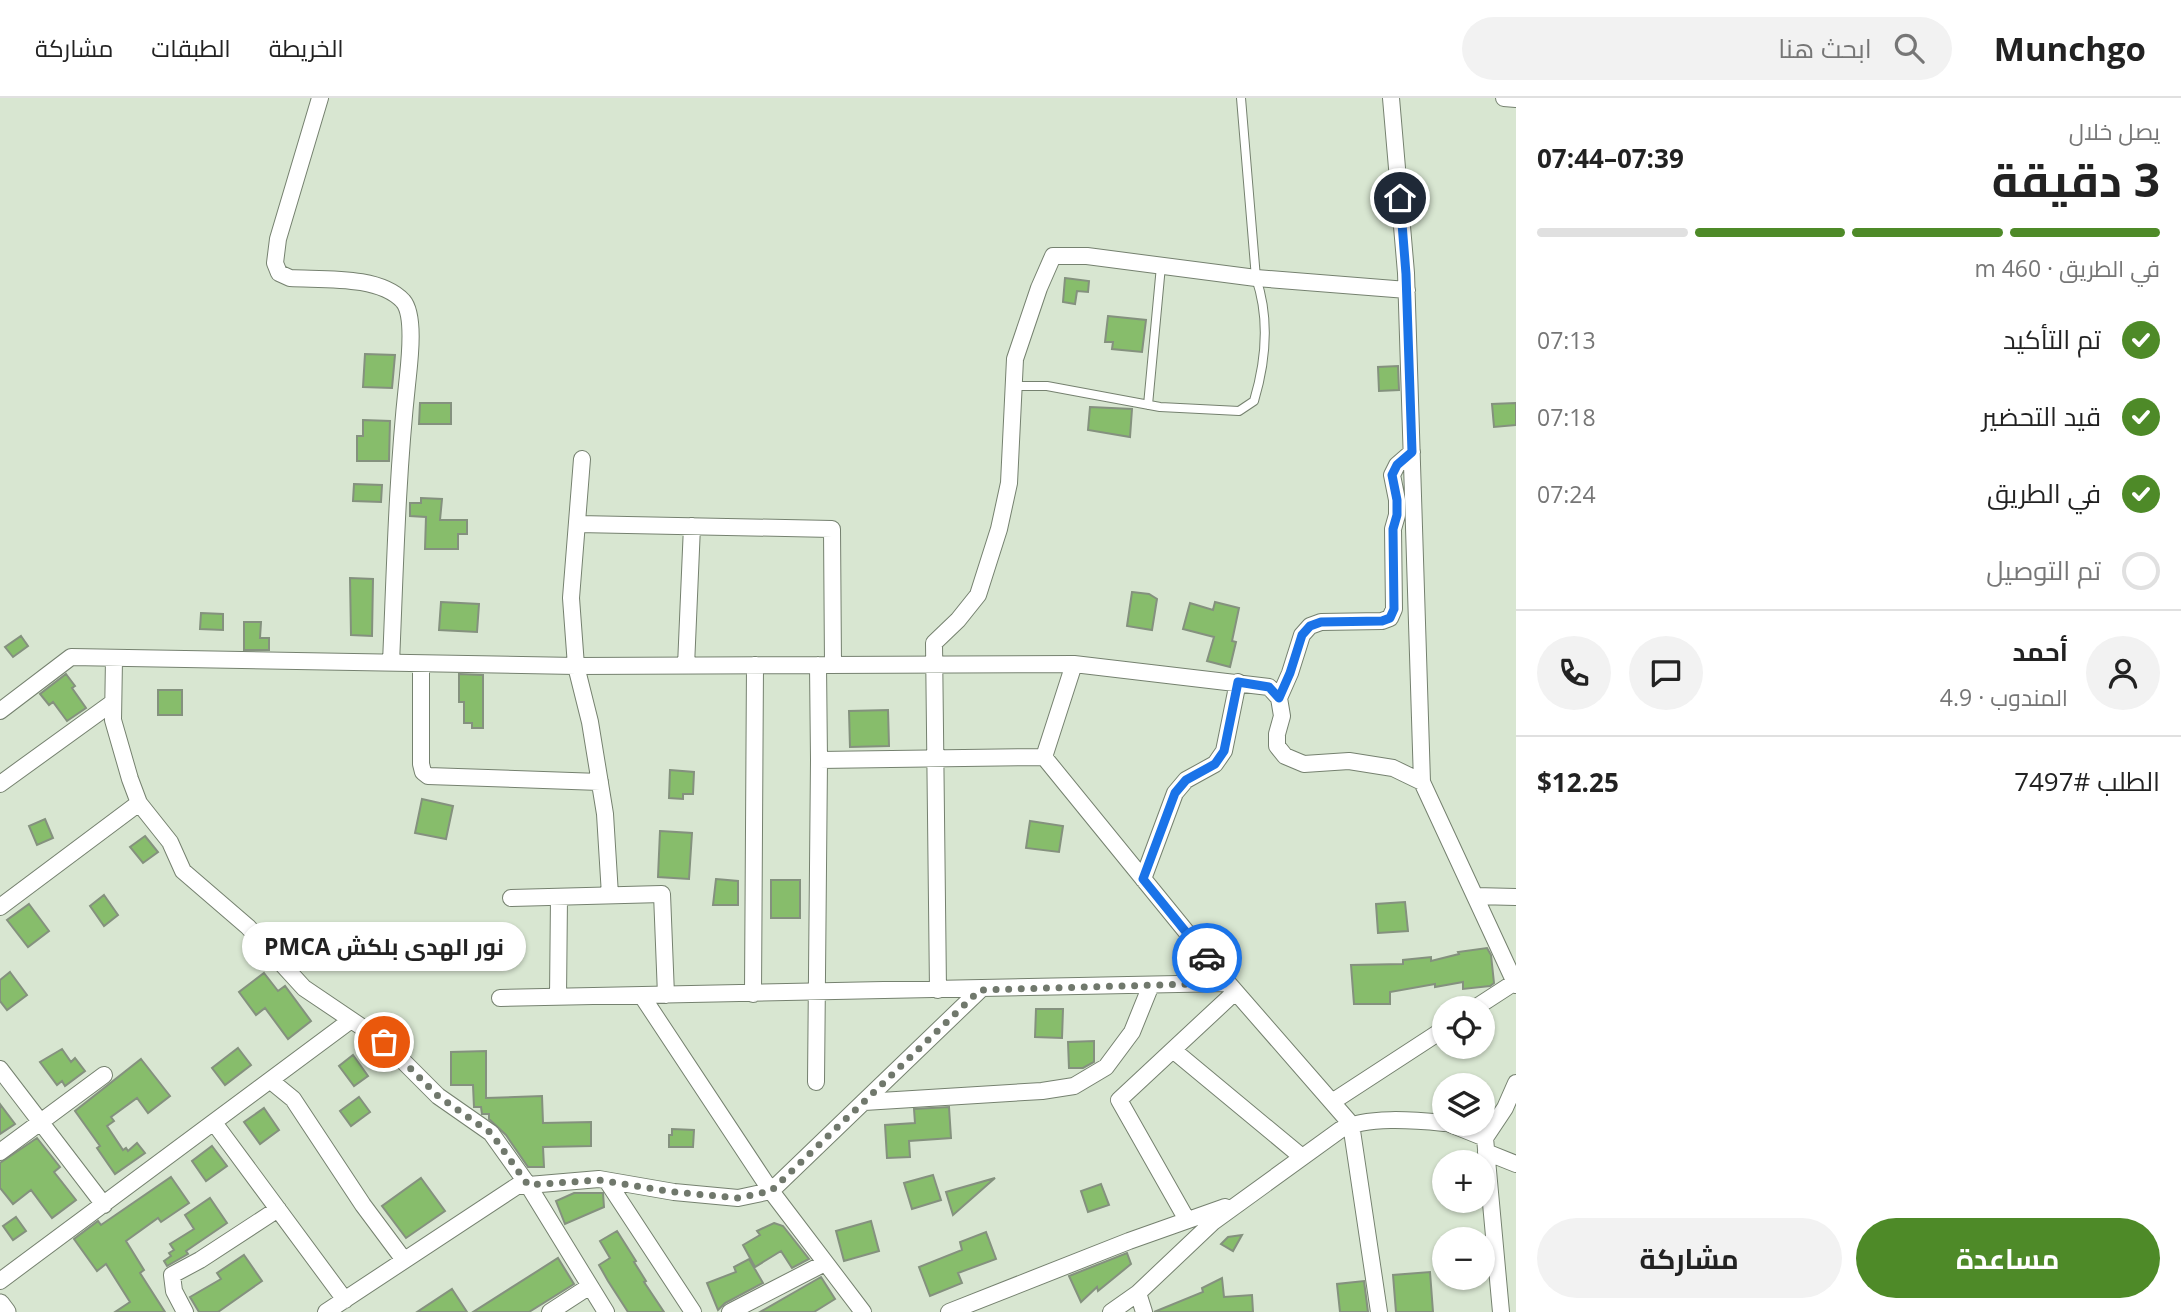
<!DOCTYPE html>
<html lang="ar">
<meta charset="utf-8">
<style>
:root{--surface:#fff;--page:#f2f2f2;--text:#222;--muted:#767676;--line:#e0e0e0;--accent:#4e8a28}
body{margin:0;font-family:"Open Sans",Cairo,sans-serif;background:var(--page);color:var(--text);direction:rtl;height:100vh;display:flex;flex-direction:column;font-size:26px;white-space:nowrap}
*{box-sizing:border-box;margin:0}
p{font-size:23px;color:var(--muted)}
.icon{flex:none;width:38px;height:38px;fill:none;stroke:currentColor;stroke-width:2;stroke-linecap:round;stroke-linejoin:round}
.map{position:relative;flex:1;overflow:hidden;direction:ltr}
.sheet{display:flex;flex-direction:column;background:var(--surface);width:665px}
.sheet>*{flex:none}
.fabs{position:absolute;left:1432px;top:898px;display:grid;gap:14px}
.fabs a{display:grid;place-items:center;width:63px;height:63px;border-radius:50%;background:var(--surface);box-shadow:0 2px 5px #0004;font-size:35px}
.pin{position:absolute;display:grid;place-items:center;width:60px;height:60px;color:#fff;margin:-30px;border:4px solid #fff;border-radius:50%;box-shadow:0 2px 7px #0007}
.courier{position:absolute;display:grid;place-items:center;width:70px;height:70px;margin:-35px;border:5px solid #1a73e8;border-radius:50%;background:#fff;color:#222;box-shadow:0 2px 9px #0007}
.bubble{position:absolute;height:49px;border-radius:24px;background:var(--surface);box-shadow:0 2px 5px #0004;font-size:23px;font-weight:700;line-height:49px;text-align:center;direction:rtl}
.headline em{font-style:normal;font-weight:700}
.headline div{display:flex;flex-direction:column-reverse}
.headline{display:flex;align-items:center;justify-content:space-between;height:119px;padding:0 21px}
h1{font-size:46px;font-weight:700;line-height:52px}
.bar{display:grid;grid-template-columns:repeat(4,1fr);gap:10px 7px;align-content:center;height:84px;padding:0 21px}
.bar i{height:9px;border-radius:5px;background:var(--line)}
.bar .active{background:var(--accent)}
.bar p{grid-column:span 4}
.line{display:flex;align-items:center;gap:18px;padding:0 21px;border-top:2px solid var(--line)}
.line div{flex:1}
.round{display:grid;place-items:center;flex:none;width:74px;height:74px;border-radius:37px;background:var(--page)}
ol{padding:0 21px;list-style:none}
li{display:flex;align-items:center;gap:21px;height:77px}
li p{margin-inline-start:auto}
li .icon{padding:7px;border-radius:50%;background:var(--accent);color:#fff;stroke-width:4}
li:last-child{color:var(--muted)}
li i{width:38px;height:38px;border:4px solid var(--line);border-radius:50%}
.primary-button{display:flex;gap:14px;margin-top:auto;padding:14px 21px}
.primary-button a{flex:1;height:80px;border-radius:42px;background:var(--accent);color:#fff;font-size:28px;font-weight:700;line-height:80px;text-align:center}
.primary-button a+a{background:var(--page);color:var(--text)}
header{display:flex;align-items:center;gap:42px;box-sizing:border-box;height:98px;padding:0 35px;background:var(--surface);border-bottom:2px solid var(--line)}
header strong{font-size:33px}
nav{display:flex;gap:38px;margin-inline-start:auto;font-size:24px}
.search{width:490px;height:63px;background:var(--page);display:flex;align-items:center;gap:18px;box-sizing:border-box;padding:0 24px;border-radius:38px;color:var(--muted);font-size:26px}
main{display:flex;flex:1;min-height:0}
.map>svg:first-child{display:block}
.building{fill:#87bd6b;stroke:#84917e;stroke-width:2}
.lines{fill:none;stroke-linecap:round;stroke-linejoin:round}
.service-casing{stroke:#75816f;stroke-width:10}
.minor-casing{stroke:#75816f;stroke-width:18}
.tertiary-casing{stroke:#75816f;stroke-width:21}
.service{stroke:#fff;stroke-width:8}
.minor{stroke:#fff;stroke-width:16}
.tertiary{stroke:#fff;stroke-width:19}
.done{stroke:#70786c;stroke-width:7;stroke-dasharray:0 12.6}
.route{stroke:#1a73e8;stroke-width:9}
</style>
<header>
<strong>Munchgo</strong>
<div class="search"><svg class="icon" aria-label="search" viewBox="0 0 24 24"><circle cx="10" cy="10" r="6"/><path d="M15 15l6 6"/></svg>ابحث هنا</div>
<nav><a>الخريطة</a><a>الطبقات</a><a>مشاركة</a></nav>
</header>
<main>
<section class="sheet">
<div class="headline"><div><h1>3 دقيقة</h1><p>يصل خلال</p></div><em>07:39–07:44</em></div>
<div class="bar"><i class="active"></i><i class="active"></i><i class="active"></i><i></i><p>في الطريق · 460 m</p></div>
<ol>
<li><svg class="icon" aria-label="check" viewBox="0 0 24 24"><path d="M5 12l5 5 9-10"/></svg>تم التأكيد<p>07:13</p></li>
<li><svg class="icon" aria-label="check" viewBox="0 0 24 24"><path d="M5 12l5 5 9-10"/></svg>قيد التحضير<p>07:18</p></li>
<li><svg class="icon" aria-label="check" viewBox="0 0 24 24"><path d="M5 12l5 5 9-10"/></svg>في الطريق<p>07:24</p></li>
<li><i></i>تم التوصيل</li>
</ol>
<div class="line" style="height:126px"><a class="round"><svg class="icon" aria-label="person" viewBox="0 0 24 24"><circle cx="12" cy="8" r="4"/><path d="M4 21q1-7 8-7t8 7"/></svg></a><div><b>أحمد</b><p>المندوب · 4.9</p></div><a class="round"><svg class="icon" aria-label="chat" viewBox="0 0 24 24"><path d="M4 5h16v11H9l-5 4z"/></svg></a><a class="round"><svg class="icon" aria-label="phone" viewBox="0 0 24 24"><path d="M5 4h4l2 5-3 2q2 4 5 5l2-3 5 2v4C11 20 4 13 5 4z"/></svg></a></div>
<div class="line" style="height:91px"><div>الطلب #7497</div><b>$12.25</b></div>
<div class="primary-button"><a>مساعدة</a><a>مشاركة</a></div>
</section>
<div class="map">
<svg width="1516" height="1214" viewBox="0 0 1516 1214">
<rect width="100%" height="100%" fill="#d8e6d1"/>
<path class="building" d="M1065,180L1089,183L1088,194L1077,193L1075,206L1063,204Z
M1108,218L1146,222L1142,254L1112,251L1113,244H1105Z
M365,256L395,257L392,290L363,289Z
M1398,268L1399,292L1379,293L1378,269Z
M420,305H451V326H419Z
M1516,305V327L1494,329L1492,306Z
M1090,309L1132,311L1130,339L1088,332Z
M363,322L390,323L389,363H357V338H363Z
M354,386L382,387L381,404L353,403Z
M421,400L442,401L440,422H467V436H458V451H425L426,419L410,418V405H421Z
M350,480L373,481L372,538L351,537Z
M1132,494L1149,496L1157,501L1152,532L1127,528Z
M441,504L479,506L477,534L439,532Z
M1215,504L1239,510L1232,543L1236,544L1230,569L1207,563L1214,539L1183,531L1190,505L1213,512Z
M201,515L223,516V532L200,531Z
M244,524H261L260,540H269V552H244Z
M21,538L28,548L13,559L5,549Z
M66,576L75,588L72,590L86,610L67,623L53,604L49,607L40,596Z
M459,576L483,577V630H472V625H464V604H459Z
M158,592H182V617H158Z
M888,612L889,648L850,649L849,613Z
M670,672L694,674L693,696H683V701L669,700Z
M422,701L453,708L446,741L415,735Z
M45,721L53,740L37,747L29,728Z
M1030,723L1063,728L1059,754L1026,750Z
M660,733L692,735L689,781L658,779Z
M145,738L158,754L143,765L130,749Z
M716,781L738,783V807H713Z
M771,782H800V820H771Z
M104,797L118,817L104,828L90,808Z
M1405,804L1408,833L1378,835L1376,806Z
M29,806L49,833L28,849L7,822Z
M1487,850L1491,857L1494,885L1490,888L1463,891V884L1435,889V886L1390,894V906H1354L1351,867L1403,866V862L1431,859V863L1459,856L1458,854Z
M10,874L27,897L7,912L0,903V882Z
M264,875L278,893L285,888L311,923L288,941L265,910L256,917L239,894Z
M1036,911H1063L1062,940L1035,939Z
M1094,943V964L1083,970H1069L1068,944Z
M238,950L251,967L225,987L212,970Z
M62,951L71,964L75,960L85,973L65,988L62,983L57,987L40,964Z
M486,953V1000L542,998L543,1025L591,1024V1048L543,1049L544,1069H528L506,1037L489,1021V1016H482L481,1009H474L473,987H451V954Z
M353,957L368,978L354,988L339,968Z
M141,961L170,998L148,1015L137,1000L111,1019L114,1023L107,1028L123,1052L126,1050L128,1053L137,1045L145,1055L115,1076L97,1050L100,1048L75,1013Z
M359,999L370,1014L351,1028L340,1013Z
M0,1006L15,1026L0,1036Z
M949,1009L951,1040L909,1043L910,1059L887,1060L885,1027L915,1025L914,1011Z
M264,1010L279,1032L260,1046L244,1024Z
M672,1031L694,1032L693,1049H669V1037H672Z
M37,1040L60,1069L54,1074L76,1102L52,1120L31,1092L13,1106L0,1090V1065Z
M212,1048L227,1068L206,1083L192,1063Z
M933,1077L941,1102L912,1111L904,1085Z
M171,1079L189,1105L161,1124L158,1120L126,1143L144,1172L140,1175L165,1214H115L130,1204L106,1166L97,1173L74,1141L98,1123L101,1127Z
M421,1080L445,1113L406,1140L382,1108Z
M995,1080L953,1117L946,1094Z
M1101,1086L1109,1107L1088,1114L1081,1093Z
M574,1095H603L604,1109L565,1126L556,1103Z
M210,1100L227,1125L186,1153L188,1156L167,1168L164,1163L171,1158L169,1155L174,1152L170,1146L194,1131L185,1117Z
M16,1119L26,1133L13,1142L3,1128Z
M871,1123L879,1153L844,1163L836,1133Z
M774,1125L783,1128L809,1161L792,1170L781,1153L755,1169L743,1147L760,1137L757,1133Z
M617,1133L636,1163L634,1164L646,1183L644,1184L664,1214H628L608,1183L599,1167L610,1160L600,1143Z
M986,1134L996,1161L958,1175L962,1185L930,1198L919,1169L962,1152L960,1144Z
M1242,1137L1233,1153L1221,1146L1228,1139Z
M1127,1155L1131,1166L1098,1193L1097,1189L1081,1204L1069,1178Z
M244,1157L262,1183L218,1214H199L190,1199L221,1181L217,1175Z
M558,1160L574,1186L529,1214H473Z
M749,1161L763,1185L725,1205L718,1212L707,1185L736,1174L734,1169Z
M1430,1174L1433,1214H1396L1393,1177Z
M821,1179L835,1201L814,1214H760Z
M1222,1180L1224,1199L1252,1197L1253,1214H1154L1203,1194L1202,1190Z
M1364,1183L1368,1214H1340L1337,1186Z
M452,1191L467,1214H417Z"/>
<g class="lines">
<defs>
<path id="service" d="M1013,288H1047L1160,309L1239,313L1254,303C1266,263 1270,221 1256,180L1241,0
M1148,307L1161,168"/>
<path id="minor" d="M320,0L278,141L275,165L279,175L290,180C322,182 379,177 403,203C416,218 409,267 407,287C397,379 395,472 391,565
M1391,0L1406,175L1422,684L1516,887
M1504,0L1516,1
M582,361L571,500L576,568L590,624L605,716L610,797
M578,426L832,431L833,567
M114,561L113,622L130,681L139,705L170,744L183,773L248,829L304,890L384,944L438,998L491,1035L528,1087L606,1214
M421,566V666L423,674L428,678L600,684
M686,568L692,428
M1279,600L1290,575L1302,537L1310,528L1321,524L1382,523L1390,520L1394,511L1393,431L1397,417V402L1392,377L1397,367L1412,354
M0,613L71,559L576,568L1074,566L1269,589L1279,600L1282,618L1277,636V648L1285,658L1304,666L1349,663L1393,670L1422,684
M1044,659L1228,885L1351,1026L1379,1214
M819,662L1044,659L1074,566
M0,686L112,605
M1143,781L1175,695L1186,682L1215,666L1224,653L1238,584
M1475,798L1516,799
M511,800L662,796L666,897
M0,809L139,705
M938,892L934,545L958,522L978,497L999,431L1009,385L1015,261L1039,190L1053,158H1087L1256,180L1407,192
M753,896L755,567
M642,898L771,1093L863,1214
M558,899L559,799
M500,900L1228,885
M1475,910L1515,884
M1173,952L1302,1059
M0,971L104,1107
M271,983L293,1001L363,1107L404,1162
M816,984L819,662L818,567
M864,1004L1042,993L1074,988L1106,969L1132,934L1151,887
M1332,1004L1444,931
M215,1026L345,1202
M1450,1026L1485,1040
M0,1054L104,977
M1486,1054L1516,1066
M607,1083L693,1214
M1187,1122L1119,1002L1235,894
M0,1183L351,922
M1138,1195L1144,1214
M185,1214L174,1193L172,1177L200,1162L278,1111
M326,1214L517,1088L599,1081L674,1094L738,1100L771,1093L980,892
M550,1214L590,1188
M730,1214L825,1165
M949,1214L1129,1143L1225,1109
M1111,1214L1138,1195L1213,1124L1340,1032C1366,1018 1414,1022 1444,1025
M1501,1214L1485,1040L1505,1010L1516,985"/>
<path id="tertiary" d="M0,1206L6,1214"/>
</defs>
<use href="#service" class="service-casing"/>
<use href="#minor" class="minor-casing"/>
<use href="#tertiary" class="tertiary-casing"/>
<use href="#service" class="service"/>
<use href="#minor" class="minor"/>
<use href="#tertiary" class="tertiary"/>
</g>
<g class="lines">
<path class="done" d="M384,944L438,998L491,1035L528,1087L599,1082L674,1094L738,1100L771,1093L980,892L1228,885L1207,860"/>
<path class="route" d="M1207,860L1143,781L1175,695L1186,682L1215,666L1224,653L1238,584L1269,589L1279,600L1290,575L1302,537L1310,528L1321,524L1382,523L1390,520L1394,511L1393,431L1397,417V402L1392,377L1397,367L1412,354L1406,176L1400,100"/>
</g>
</svg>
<div class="fabs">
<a><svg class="icon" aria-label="locate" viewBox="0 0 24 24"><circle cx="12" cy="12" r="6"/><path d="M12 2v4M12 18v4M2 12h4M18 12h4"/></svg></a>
<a><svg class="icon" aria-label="layers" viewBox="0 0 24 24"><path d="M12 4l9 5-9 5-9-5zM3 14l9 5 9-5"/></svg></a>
<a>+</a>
<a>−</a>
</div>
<div class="pin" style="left:384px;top:944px;background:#ea580c"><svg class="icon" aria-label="bag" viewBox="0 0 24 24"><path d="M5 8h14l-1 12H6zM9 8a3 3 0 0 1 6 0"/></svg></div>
<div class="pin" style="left:1400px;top:100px;background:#1f2937"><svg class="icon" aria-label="home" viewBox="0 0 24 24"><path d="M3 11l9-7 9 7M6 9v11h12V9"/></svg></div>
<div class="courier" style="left:1207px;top:860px"><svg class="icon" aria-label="car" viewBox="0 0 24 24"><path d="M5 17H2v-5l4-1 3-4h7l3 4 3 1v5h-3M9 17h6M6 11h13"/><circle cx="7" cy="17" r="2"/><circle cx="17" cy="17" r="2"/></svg></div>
<div class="bubble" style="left:242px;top:824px;width:284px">نور الهدى بلكش PMCA</div>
</div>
</main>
